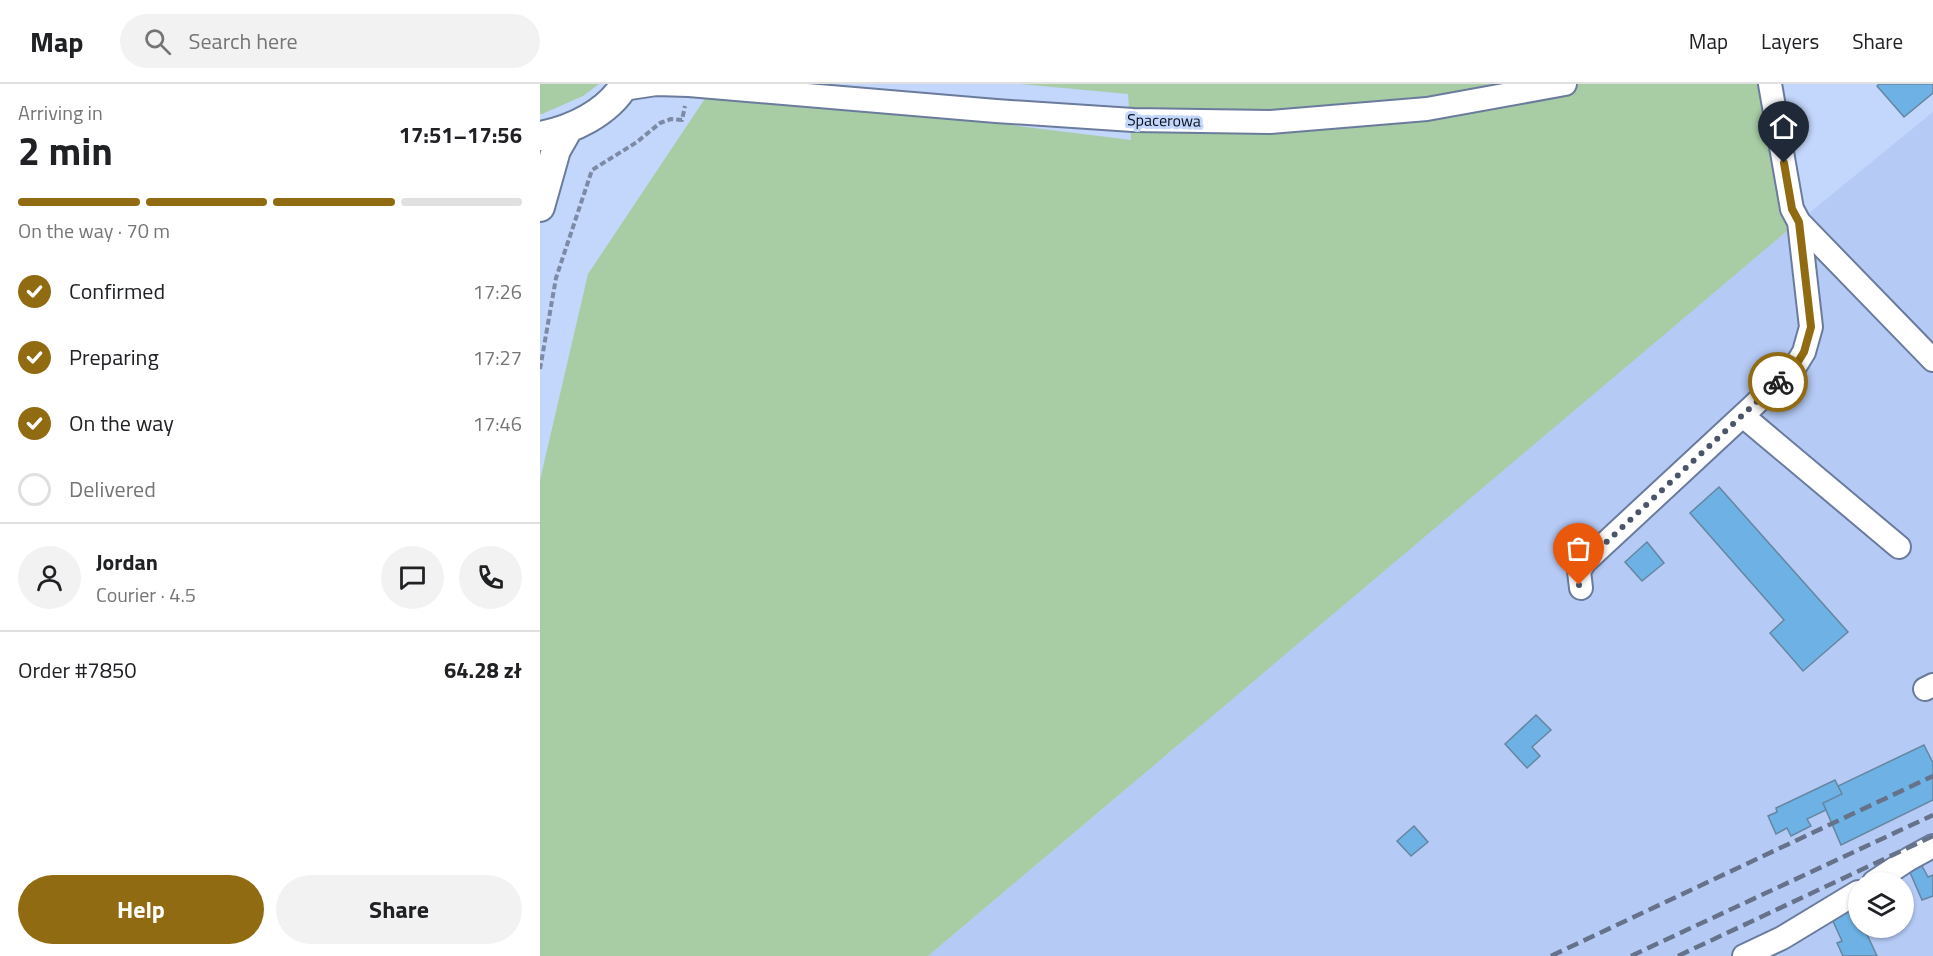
<!DOCTYPE html>
<meta charset="utf-8">
<style>
:root{--surface:#fff;--page:#f2f2f2;--text:#202124;--muted:#757577;--line:#e0e0e0;--accent:#906b11}
body{margin:0;font-family:"Titillium Web",sans-serif;background:var(--page);color:var(--text);height:100vh;display:flex;flex-direction:column;font-size:22px;white-space:nowrap}
*{box-sizing:border-box;margin:0}
p{font-size:20px;color:var(--muted)}
.icon{flex:none;width:33px;height:33px;fill:none;stroke:currentColor;stroke-width:2;stroke-linecap:round;stroke-linejoin:round}
.map{position:relative;flex:1;overflow:hidden}
.panel{display:flex;flex-direction:column;background:var(--surface);width:540px}
.panel>*{flex:none}
.tools{position:absolute;left:1308px;top:788px;display:grid;gap:12px}
.tools a{display:grid;place-items:center;width:66px;height:66px;border-radius:50%;background:var(--surface);box-shadow:0 2px 4px #0004;font-size:30px}
.pin{position:absolute;display:grid;place-items:center;width:51px;height:51px;color:#fff;margin:-62px -26px;border-radius:50% 50% 50% 0;rotate:-45deg;box-shadow:0 0 6px #0007}
.pin .icon{rotate:45deg}
.courier{position:absolute;display:grid;place-items:center;width:60px;height:60px;margin:-30px;border:4px solid #906b11;border-radius:50%;background:#fff;color:#222;box-shadow:0 2px 8px #0007}
.headline em{font-style:normal;font-weight:700}
.headline div{display:flex;flex-direction:column-reverse}
.headline{display:flex;align-items:center;justify-content:space-between;height:102px;padding:0 18px}
h1{font-size:39px;font-weight:700;line-height:45px}
.bar{display:grid;grid-template-columns:repeat(4,1fr);gap:9px 6px;align-content:center;height:72px;padding:0 18px}
.bar i{height:8px;border-radius:4px;background:var(--line)}
.bar .current{background:var(--accent)}
.bar p{grid-column:span 4}
.line{display:flex;align-items:center;gap:15px;padding:0 18px;border-top:2px solid var(--line)}
.line div{flex:1}
.round{display:grid;place-items:center;flex:none;width:63px;height:63px;border-radius:32px;background:var(--page)}
ol{padding:0 18px;list-style:none}
li{display:flex;align-items:center;gap:18px;height:66px}
li p{margin-inline-start:auto}
li .icon{padding:6px;border-radius:50%;background:var(--accent);color:#fff;stroke-width:4}
li:last-child{color:var(--muted)}
li i{width:33px;height:33px;border:3px solid var(--line);border-radius:50%}
.button{display:flex;gap:12px;margin-top:auto;padding:12px 18px}
.button a{flex:1;height:69px;border-radius:36px;background:var(--accent);color:#fff;font-size:24px;font-weight:700;line-height:69px;text-align:center}
.button a+a{background:var(--page);color:var(--text)}
header{display:flex;align-items:center;gap:36px;box-sizing:border-box;height:84px;padding:0 30px;background:var(--surface);border-bottom:2px solid var(--line)}
header strong{font-size:28px}
nav{display:flex;gap:33px;margin-inline-start:auto;font-size:21px}
.search{width:420px;height:54px;background:var(--page);display:flex;align-items:center;gap:15px;box-sizing:border-box;padding:0 21px;border-radius:33px;color:var(--muted);font-size:22px}
main{display:flex;flex:1;min-height:0}
.map>svg:first-child{display:block}
.built{fill:#b5caf5;fill-rule:evenodd}
.green{fill:#a8cda5}
.building{fill:#6eb1e5;stroke:#6586a0;stroke-width:1.5}
.lines{fill:none;stroke-linecap:round;stroke-linejoin:round}
.minor-casing{stroke:#6a7b9c;stroke-width:26}
.major-casing{stroke:#6a7b9c;stroke-width:32}
.path{stroke:#7c8aa6;stroke-width:4;stroke-dasharray:6 3;stroke-linecap:butt}
.minor{stroke:#fff;stroke-width:22}
.major{stroke:#fff;stroke-width:28}
.rail{stroke:#65728a;stroke-width:4.5;stroke-dasharray:12 6;stroke-linecap:butt}
.done{stroke:#4b556a;stroke-width:6;stroke-dasharray:0 10.8}
.route{stroke:#906b11;stroke-width:8}
.labels{text-anchor:middle;stroke-width:6;stroke-linejoin:round;paint-order:stroke}
.street-label{font-size:16px;fill:#0a101c;stroke:#c3d6fb}
</style>
<header>
<strong>Map</strong>
<div class="search"><svg class="icon" aria-label="search" viewBox="0 0 24 24"><circle cx="10" cy="10" r="6"/><path d="M15 15l6 6"/></svg>Search here</div>
<nav><a>Map</a><a>Layers</a><a>Share</a></nav>
</header>
<main>
<section class="panel">
<div class="headline"><div><h1>2 min</h1><p>Arriving in</p></div><em>17:51–17:56</em></div>
<div class="bar"><i class="current"></i><i class="current"></i><i class="current"></i><i></i><p>On the way · 70 m</p></div>
<ol>
<li><svg class="icon" aria-label="check" viewBox="0 0 24 24"><path d="M5 12l5 5 9-10"/></svg>Confirmed<p>17:26</p></li>
<li><svg class="icon" aria-label="check" viewBox="0 0 24 24"><path d="M5 12l5 5 9-10"/></svg>Preparing<p>17:27</p></li>
<li><svg class="icon" aria-label="check" viewBox="0 0 24 24"><path d="M5 12l5 5 9-10"/></svg>On the way<p>17:46</p></li>
<li><i></i>Delivered</li>
</ol>
<div class="line" style="height:108px"><a class="round"><svg class="icon" aria-label="person" viewBox="0 0 24 24"><circle cx="12" cy="8" r="4"/><path d="M4 21q1-7 8-7t8 7"/></svg></a><div><b>Jordan</b><p>Courier · 4.5</p></div><a class="round"><svg class="icon" aria-label="chat" viewBox="0 0 24 24"><path d="M4 5h16v11H9l-5 4z"/></svg></a><a class="round"><svg class="icon" aria-label="phone" viewBox="0 0 24 24"><path d="M5 4h4l2 5-3 2q2 4 5 5l2-3 5 2v4C11 20 4 13 5 4z"/></svg></a></div>
<div class="line" style="height:78px"><div>Order #7850</div><b>64.28 zł</b></div>
<div class="button"><a>Help</a><a>Share</a></div>
</section>
<div class="map">
<svg width="1393" height="872" viewBox="0 0 1393 872">
<rect width="100%" height="100%" fill="#c3d6fb"/>
<path class="built" d="M1393,28V872H388L592,700L594,677L608,673H624L890,446L1247,147ZM1318,798H1364V843H1318Z"/>
<path class="green" d="M0,0H59L43,12L2,30H0Z
M480,0H1223L1247,147L388,872H0V396L48,190L172,4L591,56L588,10Z"/>
<path class="building" d="M1339,0H1393V9L1364,33L1337,2Z
M1179,403L1308,548L1263,587L1230,549L1244,536L1150,429Z
M1107,458L1124,479L1102,497L1085,478Z
M996,631L1011,646L992,663L1000,672L987,684L965,660Z
M1384,661L1393,679V716L1301,761L1283,719L1302,710L1298,702Z
M1295,696L1302,710L1283,719L1286,726L1267,735L1271,742L1251,752L1247,744L1236,750L1228,732L1237,728L1236,724Z
M874,742L888,758L871,772L857,757Z
M1381,780L1388,793L1393,791V812L1382,816L1369,786Z
M1318,822V843H1323L1320,845L1322,848L1325,846L1337,872H1303L1297,859L1302,857L1292,835Z"/>
<g class="lines">
<defs>
<path id="minor" d="M1230,0L1252,125L1259,138L1393,276
M83,5L116,0L149,1L456,27L593,36L730,38L887,25L1025,0
M1203,332L1359,463
M1041,504L1039,487L1045,478L1213,322L1256,281L1264,268L1271,243L1259,138
M1385,605L1393,601
M1334,798L1369,775L1393,762
M1204,872L1242,854L1318,808"/>
<path id="major" d="M0,52C32,46 68,29 85,0
M0,123L16,66L28,45"/>
</defs>
<use href="#minor" class="minor-casing"/>
<use href="#major" class="major-casing"/>
<path class="path" d="M0,285L16,194L52,86L97,58L120,39L131,35L142,36L145,22"/>
<use href="#minor" class="minor"/>
<use href="#major" class="major"/>
<path class="rail" d="M1011,872L1393,692
M1091,872L1393,731
M1138,872L1393,752"/>
</g>
<g class="lines">
<path class="done" d="M1039,501L1040,487L1045,478L1238,298"/>
<path class="route" d="M1238,298L1256,281L1264,268L1271,243L1259,138L1252,125L1244,79"/>
</g>
<g class="labels">
<g class="street-label">
<text transform="translate(624 36) rotate(1)" y="6">Spacerowa</text>
</g>
</g>
</svg>
<div class="tools">
<a><svg class="icon" aria-label="layers" viewBox="0 0 24 24"><path d="M12 4l9 5-9 5-9-5zM3 14l9 5 9-5"/></svg></a>
</div>
<div class="pin" style="left:1039px;top:501px;background:#ea580c"><svg class="icon" aria-label="bag" viewBox="0 0 24 24"><path d="M5 8h14l-1 12H6zM9 8a3 3 0 0 1 6 0"/></svg></div>
<div class="pin" style="left:1244px;top:79px;background:#1f2937"><svg class="icon" aria-label="home" viewBox="0 0 24 24"><path d="M3 11l9-7 9 7M6 9v11h12V9"/></svg></div>
<div class="courier" style="left:1238px;top:298px"><svg class="icon" aria-label="bike" viewBox="0 0 24 24"><circle cx="6" cy="16" r="4"/><circle cx="18" cy="16" r="4"/><path d="M6 16l4-8h5l3 8M10 8l3 8H6M13 5h3"/></svg></div>
</div>
</main>
